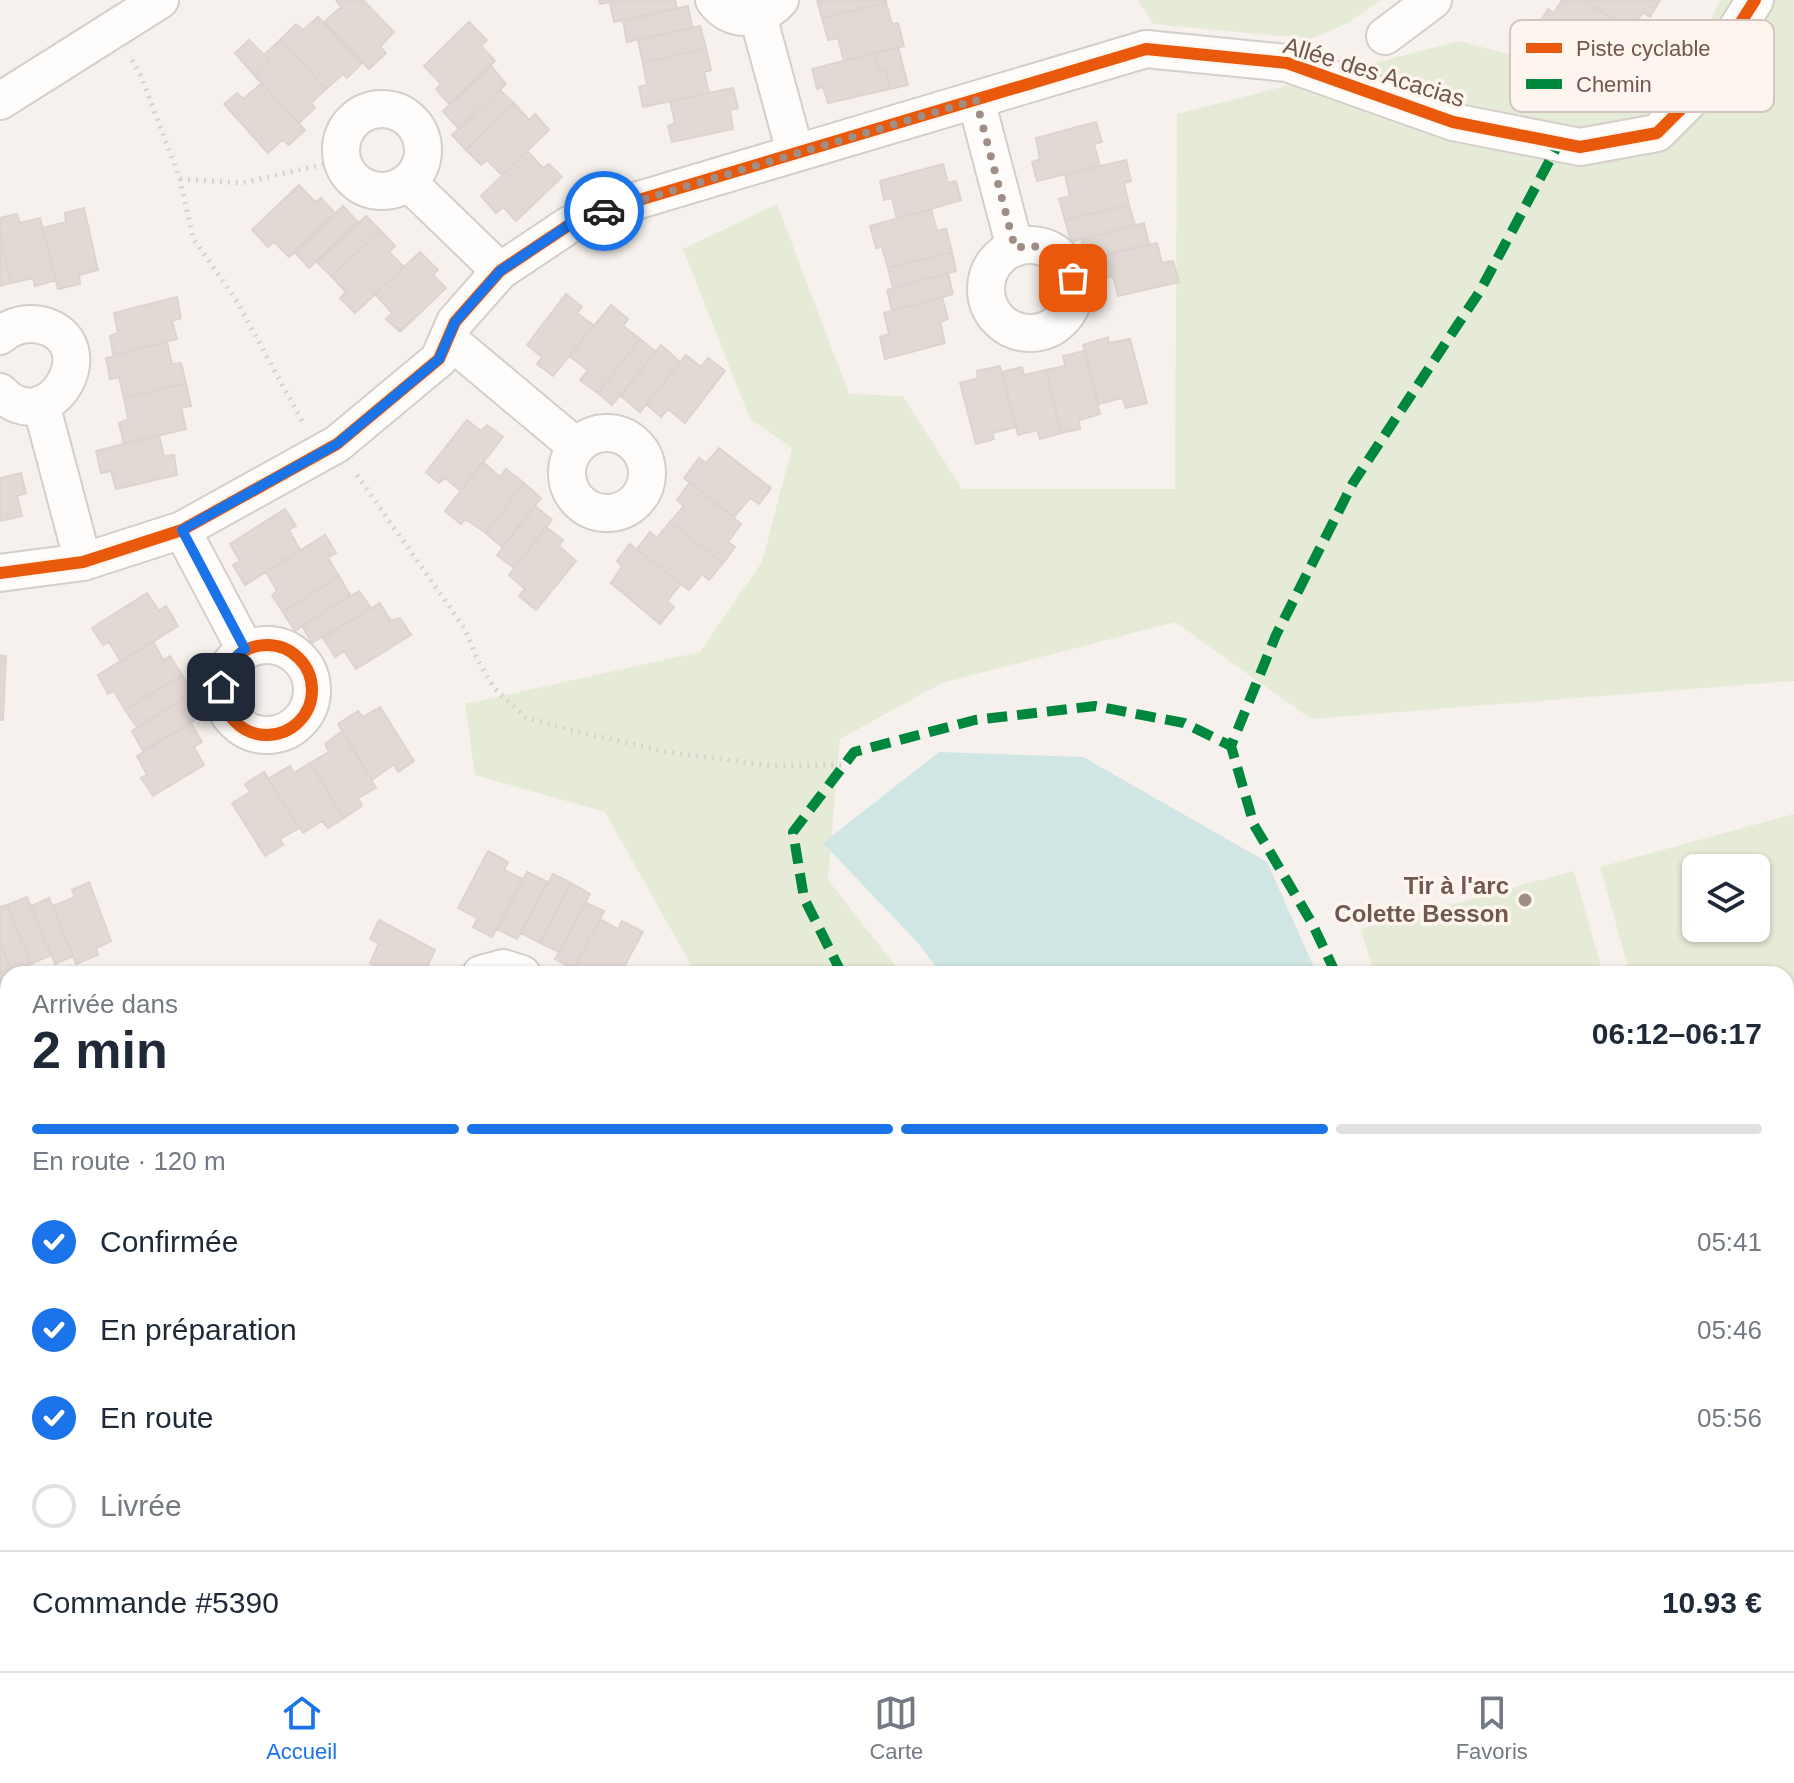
<!DOCTYPE html>
<html lang="fr">
<meta charset="utf-8">
<style>
:root{--surface:#fff;--page:#f6f6f7;--text:#1f2937;--muted:#747a83;--line:#e0e1e3;--accent:#1a73e8}
body{margin:0;font-family:Helvetica,sans-serif;background:var(--page);color:var(--text);height:100vh;display:flex;flex-direction:column;font-size:30px;white-space:nowrap}
*{box-sizing:border-box;margin:0}
p{font-size:26px;color:var(--muted)}
.icon{flex:none;width:44px;height:44px;fill:none;stroke:currentColor;stroke-width:2;stroke-linecap:round;stroke-linejoin:round}
.map{position:relative;flex:1;overflow:hidden}
.panel{position:absolute;left:0px;top:966px;width:1794px;height:706px;display:flex;flex-direction:column;background:var(--surface);border-radius:24px 24px 0 0;box-shadow:0 2px 6px #0004}
.panel>*{flex:none}
.buttons{position:absolute;left:1682px;top:854px;display:grid;gap:16px}
.buttons a{display:grid;place-items:center;width:88px;height:88px;border-radius:12px;background:var(--surface);box-shadow:0 2px 6px #0004;font-size:40px}
.pin{position:absolute;display:grid;place-items:center;width:68px;height:68px;color:#fff;margin:-34px;border-radius:16px;box-shadow:0 4px 12px #0006}
.courier{position:absolute;display:grid;place-items:center;width:80px;height:80px;margin:-40px;border:6px solid #1a73e8;border-radius:50%;background:#fff;color:#222;box-shadow:0 2px 10px #0007}
.summary em{font-style:normal;font-weight:600}
.summary div{display:flex;flex-direction:column-reverse}
.summary{display:flex;align-items:center;justify-content:space-between;height:136px;padding:0 32px}
h1{font-size:52px;font-weight:600;line-height:60px}
.bar{display:grid;grid-template-columns:repeat(4,1fr);gap:12px 8px;align-content:center;height:96px;padding:0 32px}
.bar i{height:10px;border-radius:6px;background:var(--line)}
.bar .on{background:var(--accent)}
.bar p{grid-column:span 4}
.line{display:flex;align-items:center;gap:20px;padding:0 32px;border-top:2px solid var(--line)}
.line div{flex:1}
ol{padding:0 32px;list-style:none}
li{display:flex;align-items:center;gap:24px;height:88px}
li p{margin-inline-start:auto}
li .icon{padding:8px;border-radius:50%;background:var(--accent);color:#fff;stroke-width:4}
li:last-child{color:var(--muted)}
li i{width:44px;height:44px;border:4px solid var(--line);border-radius:50%}
.tabs{display:flex;justify-content:space-around;align-items:center;height:112px;border-top:2px solid var(--line);background:var(--surface);font-size:22px;color:var(--muted)}
.tabs a{display:grid;justify-items:center;gap:4px}
.tabs .on{color:var(--accent)}
.map>svg:first-child{display:block}
.green{fill:#e6ebd8;fill-rule:evenodd}
.water{fill:#d0e6e4}
.building{fill:#e2d9d4;stroke:#ded4cf;stroke-width:2}
.lines{fill:none;stroke-linecap:round;stroke-linejoin:round}
.service-casing{stroke:#d5ceca;stroke-width:22}
.minor-casing{stroke:#d5ceca;stroke-width:40}
.path{stroke:#d9d1cf;stroke-width:5;stroke-dasharray:2 6;stroke-linecap:butt}
.service{stroke:#fefdfc;stroke-width:18}
.minor{stroke:#fefdfc;stroke-width:36}
.quiet{stroke:#00873e;stroke-width:10;stroke-dasharray:20 10;stroke-linecap:butt}
.cycleway-casing{stroke:#fdf5ee;stroke-width:17}
.cycleway{stroke:#e8590c;stroke-width:12}
.done{stroke:#a08d86;stroke-width:8;stroke-dasharray:0 14.4}
.route{stroke:#1a73e8;stroke-width:10}
.poi-dot{fill:#a08d86;stroke:#fdf5ee;stroke-width:3}
.labels{text-anchor:middle;stroke-width:7;stroke-linejoin:round;paint-order:stroke}
.street-label{font-size:24px;fill:#71574f;stroke:#fdf5ee}
.poi-label{font-size:24px;font-weight:bold;fill:#71574f;stroke:#fdf5ee;text-anchor:end}
.key{fill:#fdf5ee;stroke:#d3c6be;stroke-width:2}
.key-label{font-size:22px;fill:#71574f}
</style>
<div class="map">
<svg width="1794" height="1671" viewBox="0 0 1794 1671">
<rect width="100%" height="100%" fill="#f6f1ec"/>
<path class="green" d="M1138,0H1381L1346,24L1311,39L1153,24Z
M1720,0H1794V681L1311,719L1175,622L942,683L840,739L828,880L902,974H696L605,812L475,775L465,704L700,652L762,562L792,448L750,419L683,249L777,204L849,394L903,396L962,489H1175L1177,114L1459,41L1677,99Z
M1794,814V1425L1786,1427V974H1630L1600,867ZM1696,868H1756V928H1696Z
M1574,871L1603,974H1374L1361,929Z
M1794,1577V1671H1669L1674,1664H1786V1579Z
M169,1664H594V1671H152Z"/>
<path class="water" d="M939,752L1083,757L1267,862L1317,974H941L919,944L823,843Z"/>
<path class="building" d="M336,0H363L394,32L380,47L386,53L369,69L324,22L341,7Z
M599,0H675L677,8L614,22L610,2L600,4Z
M817,0H886V3L822,18Z
M1562,0H1583L1622,24L1610,47L1602,41L1590,59L1537,27L1548,9L1554,13Z
M1583,0H1660L1650,17L1643,12L1631,30Z
M886,3L892,24L898,23L904,46L844,61L838,38L828,40L822,18Z
M688,6L692,27L627,42L623,21Z
M318,17L362,63L347,78L343,74L326,89L281,39L296,24L303,30Z
M469,22L487,40L481,46L495,61L449,104L436,89L441,84L424,66Z
M700,26L706,48L643,63L638,41Z
M281,39L326,89L311,103L315,108L299,123L255,76L270,61L264,55Z
M249,40L270,61L255,76L235,53Z
M898,47L908,85L890,89L886,70L879,72L874,53Z
M706,48L711,70L704,72L709,93L643,107L639,87L647,85L643,63Z
M874,53L879,72L886,70L890,89L828,103L823,87L817,89L812,69Z
M491,66L506,84L459,129L443,111Z
M262,83L305,130L289,145L282,140L268,153L224,104L237,93L243,99Z
M733,88L738,108L730,110L733,129L672,142L668,126L675,123L670,101Z
M500,90L514,103L466,150L452,135Z
M514,103L529,120L535,114L549,130L502,175L487,160L481,165L466,150Z
M1096,122L1102,142L1094,144L1100,166L1037,181L1032,162L1040,159L1036,138Z
M527,151L543,168L549,164L562,177L516,221L503,207L496,213L481,196Z
M1126,160L1131,181L1124,183L1129,205L1065,220L1059,199L1070,196L1065,175Z
M943,164L948,183L956,181L961,200L897,219L892,198L884,200L880,181Z
M299,185L315,202L321,198L335,213L289,257L274,242L268,247L252,230Z
M1129,205L1135,225L1071,242L1065,220Z
M343,206L358,222L309,268L295,252Z
M84,208L98,270L79,275L80,284L58,289L43,228L66,222L65,213Z
M931,209L937,231L946,229L952,252L888,268L882,247L876,248L870,226Z
M17,214L20,223L40,218L56,280L35,286L33,278L11,283L0,233V218Z
M366,216L381,231L331,276L317,262Z
M1144,223L1149,244L1086,259L1081,239Z
M381,231L395,246L389,252L404,267L355,313L340,298L346,292L331,276Z
M0,233L11,283L0,286Z
M1157,243L1162,263L1173,261L1179,282L1118,296L1113,276L1102,278L1097,257Z
M420,252L438,270L433,275L446,288L400,332L386,319L392,313L375,294Z
M952,252L956,271L893,288L888,268Z
M948,273L953,294L892,311L887,290Z
M566,294L582,307L577,313L594,326L553,376L537,364L542,357L527,345Z
M177,297L181,318L172,321L177,339L113,355L110,336L118,333L114,313Z
M942,297L948,319L940,322L945,343L885,359L880,337L889,334L884,313Z
M611,305L628,319L623,326L640,339L598,393L580,380L588,370L569,356Z
M1108,337L1109,343L1130,339L1147,403L1126,408L1122,398L1099,404L1083,345Z
M640,339L656,352L612,405L598,393Z
M167,342L172,364L181,363L186,383L124,398L119,377L110,379L106,358Z
M661,345L680,362L640,412L621,396Z
M1084,351L1100,414L1079,420L1080,429L1061,433L1046,370L1065,366L1063,356Z
M686,355L701,367L708,358L725,371L685,423L668,409L661,417L646,404Z
M1000,366L1016,427L992,433L994,439L976,444L960,383L978,378L977,371Z
M1022,367L1024,375L1046,370L1061,433L1040,439L1037,430L1018,435L1002,372Z
M186,383L191,406L181,408L186,429L124,444L119,423L128,419L124,398Z
M467,420L481,431L487,425L503,437L461,491L445,478L439,483L426,472Z
M159,435L164,456L174,455L177,475L116,489L111,471L101,473L96,451Z
M719,448L771,488L759,504L750,498L734,517L684,478L699,458L706,463Z
M483,462L500,477L506,469L524,483L486,533L465,519L461,524L445,511Z
M21,473L26,493L17,496L22,516L0,521V478Z
M690,482L741,524L728,542L735,547L723,563L670,522L684,506L677,500Z
M524,483L541,498L502,547L486,533Z
M535,506L552,520L514,568L497,555Z
M285,509L296,526L289,530L300,550L245,585L233,565L240,561L230,544Z
M670,522L723,563L709,580L702,574L689,590L637,549L650,532L657,538Z
M546,527L563,540L559,546L576,561L536,610L519,596L525,589L509,575Z
M325,535L336,553L328,558L339,576L283,612L272,595L277,591L266,572Z
M630,544L681,584L667,601L674,607L660,624L611,583L622,566L617,561Z
M339,576L350,595L295,631L283,612Z
M359,591L371,608L312,643L302,626Z
M147,593L159,611L166,606L178,626L121,662L109,642L103,645L92,628Z
M380,603L391,621L400,618L411,635L356,669L344,651L335,657L323,638Z
M153,641L163,660L170,656L182,675L125,710L114,691L108,694L98,675Z
M0,655L6,656L3,720H0Z
M182,675L192,693L137,727L125,710Z
M185,698L198,718L143,751L132,731Z
M380,707L414,761L398,772L394,764L372,780L338,724L358,711L363,717Z
M191,723L202,742L194,747L204,765L153,796L141,778L147,775L137,756Z
M342,731L376,788L358,798L362,806L344,818L310,763L329,752L325,744Z
M310,763L344,818L328,828L322,821L303,833L268,779L290,766L294,773Z
M264,772L299,828L280,839L283,845L265,856L232,803L250,792L245,784Z
M488,851L508,862L504,870L523,879L492,937L473,927L478,918L458,908Z
M527,872L547,882L517,939L497,929Z
M553,874L571,883L540,943L521,933Z
M89,882L111,941L96,948L98,955L76,964L53,906L75,897L72,890Z
M571,883L590,894L559,952L540,943Z
M27,897L51,955L31,964L7,905Z
M49,898L73,956L55,964L31,906Z
M586,903L604,911L574,969L555,959Z
M7,905L31,964L12,971L0,942V907Z
M600,919L618,929L622,921L643,932L620,974H571Z
M379,920L435,950L427,967L436,974H390L370,963L379,943L370,939Z
M0,942L13,974H8V983L0,986Z
M8,1085V1107L0,1110V1087Z
M8,1107V1129L0,1132V1110Z
M8,1129V1175L0,1178V1132Z
M731,1664H757L755,1671H730Z
M824,1664L845,1667L846,1664L866,1666L865,1671H822Z"/>
<g class="lines">
<defs>
<path id="service" d="M1786,1477L1794,1483"/>
<path id="minor" d="M714,0C731,24 761,21 780,0
M758,16L795,152
M1385,36L1433,0
M976,100L1015,248
M0,101L160,0
M341 150a41 41 0 1 1 82 0a41 41 0 1 1-82 0Z
M408,182L500,271
M986 289a44 44 0 1 1 88 0a44 44 0 1 1-88 0Z
M0,336C11,326 25,322 41,325C109,342 48,444 0,392
M448,339L577,447
M41,404L83,562
M567 473a40 40 0 1 1 80 0a40 40 0 1 1-80 0Z
M182,530L245,649
M0,573L83,562L182,530L337,444L439,359L455,322L500,271L569,225L612,208L1146,49L1287,63L1453,122L1580,147L1657,133L1694,96L1755,0
M222 690a45 45 0 1 1 90 0a45 45 0 1 1-90 0Z
M481,974L503,968L522,974
M0,1268L8,1265
M0,1510L8,1530
M60,1664L63,1671
M636,1671V1664"/>
</defs>
<use href="#service" class="service-casing"/>
<use href="#minor" class="minor-casing"/>
<path class="path" d="M132,60L141,76L180,179L193,238L236,300L302,421
M180,179L242,183L342,160
M357,475L465,629L477,659L494,688L525,717L574,731L668,752L772,766L845,765
M1654,1671L1658,1664"/>
<use href="#service" class="service"/>
<use href="#minor" class="minor"/>
<path class="quiet" d="M842,974L804,898L793,832L854,752L975,720L1095,706L1184,723L1231,746
M1336,974L1312,923L1254,825L1231,746L1276,635L1353,483L1480,291L1559,143
M1052,1664L1054,1671
M1514,1664L1532,1671"/>
<defs>
<path id="cycleway" d="M0,573L83,562L182,530L337,444L439,359L455,322L500,271L569,225L612,208L1146,49L1287,63L1453,122L1580,147L1657,133L1694,96L1755,0
M222 690a45 45 0 1 1 90 0a45 45 0 1 1-90 0Z"/>
</defs>
<use href="#cycleway" class="cycleway-casing"/>
<use href="#cycleway" class="cycleway"/>
</g>
<g class="lines">
<path class="done" d="M604,211L976,100L1015,248C1043,242 1061,252 1073,278"/>
<path class="route" d="M221,687C224,669 231,660 245,649L182,530L337,444L439,359L455,322L500,271L569,225L604,211"/>
</g>
<circle class="poi-dot" cx="1525" cy="900" r="8"/>
<g class="labels">
<g class="street-label">
<text transform="translate(1374 72) rotate(17)" y="8">Allée des Acacias</text>
</g>
<g class="poi-label">
<text x="1509" y="894">Tir à l'arc<tspan x="1509" dy="28">Colette Besson</tspan></text>
</g>
</g>
<rect x="1510" y="20" width="264" height="92" rx="12" class="key"/>
<rect x="1526" y="43" width="36" height="10" fill="#e8590c"/>
<rect x="1526" y="79" width="36" height="10" fill="#00873e"/>
<g class="key-label">
<text x="1576" y="56">Piste cyclable</text>
<text x="1576" y="92">Chemin</text>
</g>
</svg>
<div class="buttons">
<a><svg class="icon" aria-label="layers" viewBox="0 0 24 24"><path d="M12 4l9 5-9 5-9-5zM3 14l9 5 9-5"/></svg></a>
</div>
<div class="pin" style="left:1073px;top:278px;background:#ea580c"><svg class="icon" aria-label="bag" viewBox="0 0 24 24"><path d="M5 8h14l-1 12H6zM9 8a3 3 0 0 1 6 0"/></svg></div>
<div class="pin" style="left:221px;top:687px;background:#1f2937"><svg class="icon" aria-label="home" viewBox="0 0 24 24"><path d="M3 11l9-7 9 7M6 9v11h12V9"/></svg></div>
<div class="courier" style="left:604px;top:211px"><svg class="icon" aria-label="car" viewBox="0 0 24 24"><path d="M5 17H2v-5l4-1 3-4h7l3 4 3 1v5h-3M9 17h6M6 11h13"/><circle cx="7" cy="17" r="2"/><circle cx="17" cy="17" r="2"/></svg></div>
<section class="panel">
<div class="summary"><div><h1>2 min</h1><p>Arrivée dans</p></div><em>06:12–06:17</em></div>
<div class="bar"><i class="on"></i><i class="on"></i><i class="on"></i><i></i><p>En route · 120 m</p></div>
<ol>
<li><svg class="icon" aria-label="check" viewBox="0 0 24 24"><path d="M5 12l5 5 9-10"/></svg>Confirmée<p>05:41</p></li>
<li><svg class="icon" aria-label="check" viewBox="0 0 24 24"><path d="M5 12l5 5 9-10"/></svg>En préparation<p>05:46</p></li>
<li><svg class="icon" aria-label="check" viewBox="0 0 24 24"><path d="M5 12l5 5 9-10"/></svg>En route<p>05:56</p></li>
<li><i></i>Livrée</li>
</ol>
<div class="line" style="height:104px"><div>Commande #5390</div><b>10.93 €</b></div>
</section>
</div>
<nav class="tabs">
<a class="on"><svg class="icon" aria-label="home" viewBox="0 0 24 24"><path d="M3 11l9-7 9 7M6 9v11h12V9"/></svg>Accueil</a>
<a><svg class="icon" aria-label="map" viewBox="0 0 24 24"><path d="M3 6l6-2 6 2 6-2v14l-6 2-6-2-6 2zM9 4v14M15 6v14"/></svg>Carte</a>
<a><svg class="icon" aria-label="saved" viewBox="0 0 24 24"><path d="M7 4h10v16l-5-4-5 4z"/></svg>Favoris</a>
</nav>
